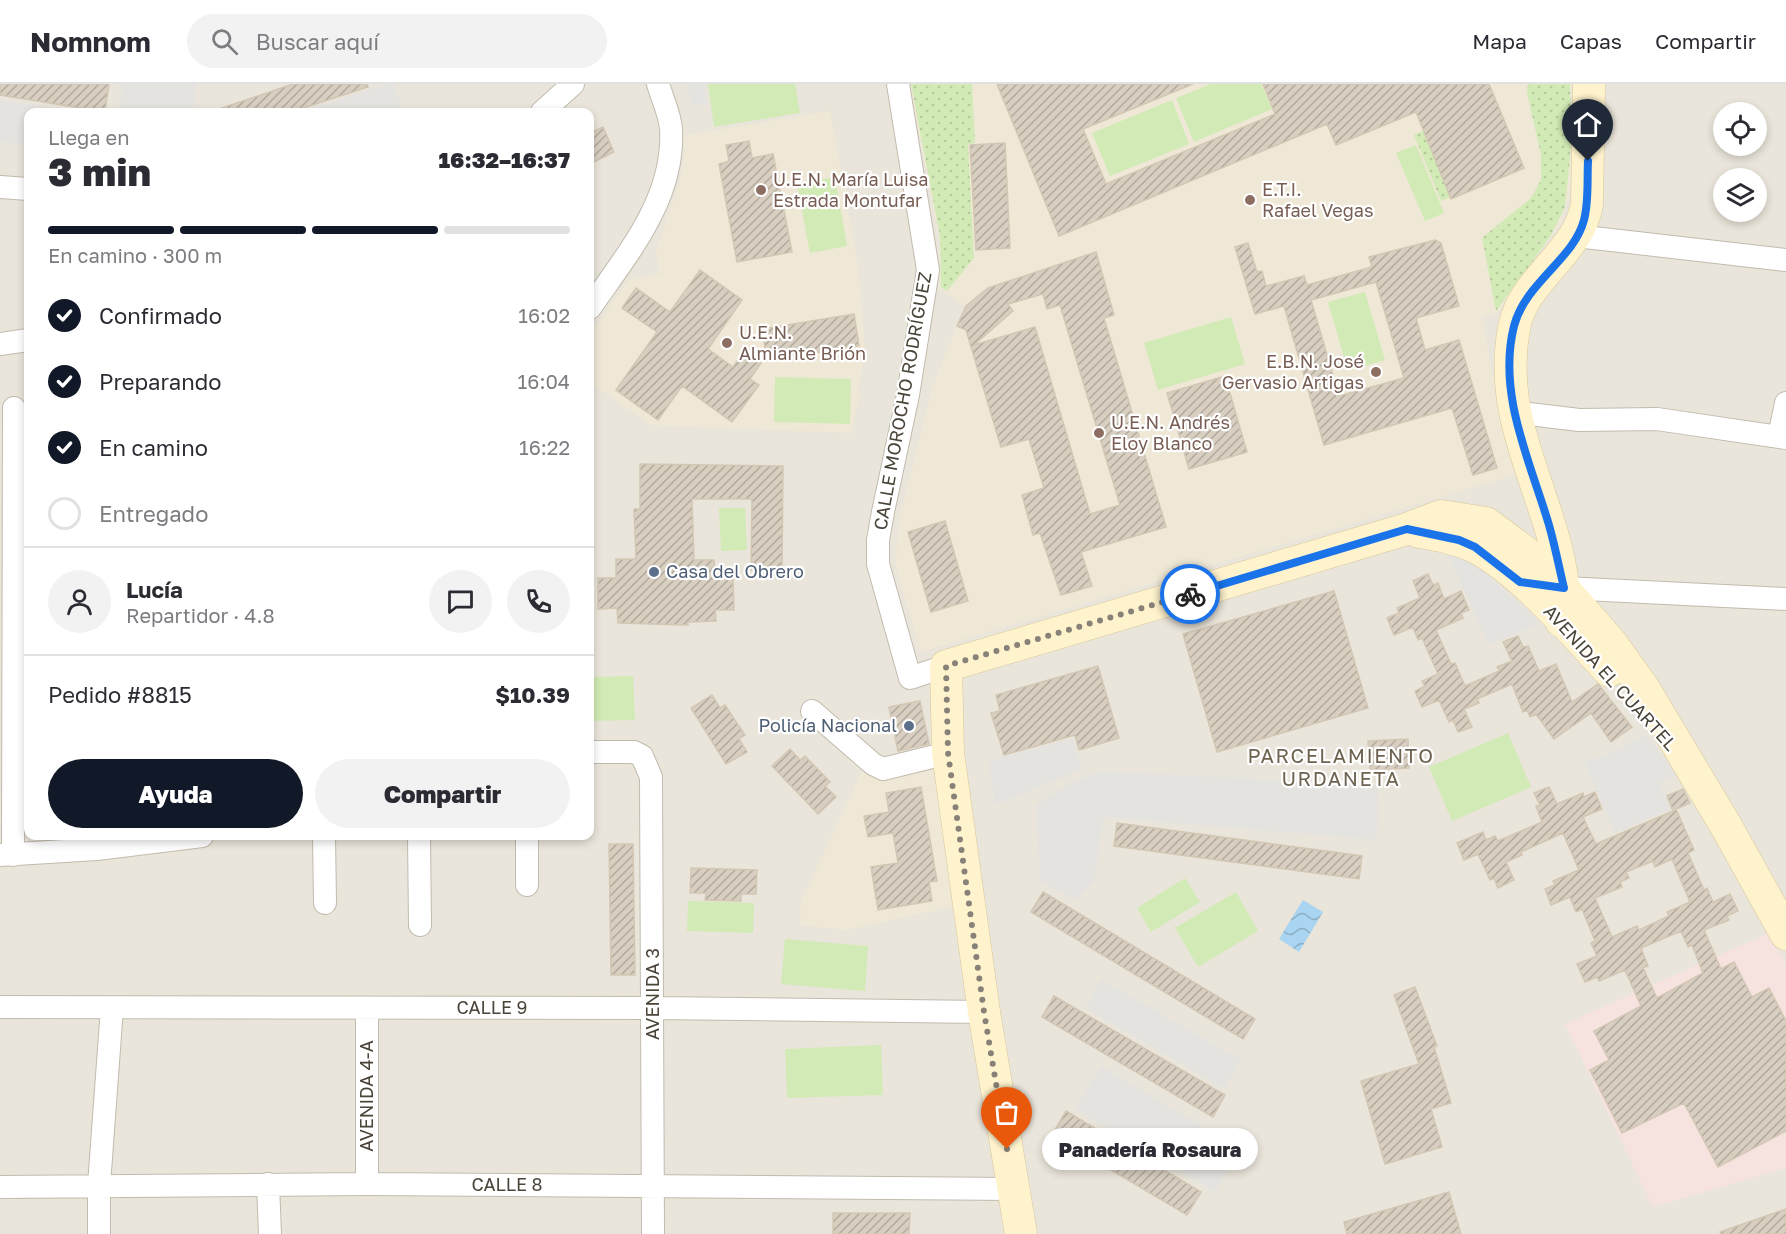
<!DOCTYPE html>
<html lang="es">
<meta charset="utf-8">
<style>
:root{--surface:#fff;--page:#f2f2f3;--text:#2b2b33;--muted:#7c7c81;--line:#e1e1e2;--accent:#111827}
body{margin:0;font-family:"Golos Text",sans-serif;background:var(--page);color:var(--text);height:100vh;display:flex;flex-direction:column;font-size:22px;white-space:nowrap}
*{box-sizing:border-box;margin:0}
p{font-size:20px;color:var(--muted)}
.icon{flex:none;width:33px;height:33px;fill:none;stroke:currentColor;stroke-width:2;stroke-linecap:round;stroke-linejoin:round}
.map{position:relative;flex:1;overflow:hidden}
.panel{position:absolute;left:24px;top:24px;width:570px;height:732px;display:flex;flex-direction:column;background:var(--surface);border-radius:12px;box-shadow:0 3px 9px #0003}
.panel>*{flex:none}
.fabs{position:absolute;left:1713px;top:18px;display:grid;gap:12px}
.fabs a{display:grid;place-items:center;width:54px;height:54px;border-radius:50%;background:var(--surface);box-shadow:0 3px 9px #0003;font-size:30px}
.pin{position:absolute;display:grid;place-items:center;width:51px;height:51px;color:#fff;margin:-62px -26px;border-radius:50% 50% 50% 0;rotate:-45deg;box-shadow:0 0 6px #0007}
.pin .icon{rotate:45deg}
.courier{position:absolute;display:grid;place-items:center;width:60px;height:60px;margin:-30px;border:4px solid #1a73e8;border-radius:50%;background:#fff;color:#222;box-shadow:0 2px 8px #0007}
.bubble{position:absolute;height:42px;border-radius:21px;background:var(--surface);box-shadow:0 3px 9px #0003;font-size:20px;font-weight:800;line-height:42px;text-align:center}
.head em{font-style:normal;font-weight:800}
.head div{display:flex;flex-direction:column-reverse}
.head{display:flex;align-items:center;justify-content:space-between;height:102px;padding:0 24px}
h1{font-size:39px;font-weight:800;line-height:45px}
.bar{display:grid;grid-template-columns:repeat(4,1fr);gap:9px 6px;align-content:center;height:72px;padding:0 24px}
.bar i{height:8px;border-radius:4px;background:var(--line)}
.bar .selected{background:var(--accent)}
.bar p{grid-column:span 4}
.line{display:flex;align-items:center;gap:15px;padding:0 24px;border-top:2px solid var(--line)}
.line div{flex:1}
.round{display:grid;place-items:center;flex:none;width:63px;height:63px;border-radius:32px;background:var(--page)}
ol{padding:0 24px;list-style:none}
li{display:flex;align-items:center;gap:18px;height:66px}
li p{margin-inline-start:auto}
li .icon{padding:6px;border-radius:50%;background:var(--accent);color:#fff;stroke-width:4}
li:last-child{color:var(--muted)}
li i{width:33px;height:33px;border:3px solid var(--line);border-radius:50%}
.primary-button{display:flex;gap:12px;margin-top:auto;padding:12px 24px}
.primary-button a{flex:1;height:69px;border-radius:36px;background:var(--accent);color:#fff;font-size:24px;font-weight:800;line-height:69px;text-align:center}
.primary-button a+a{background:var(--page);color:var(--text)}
header{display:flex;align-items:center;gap:36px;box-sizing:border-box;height:84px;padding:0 30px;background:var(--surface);border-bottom:2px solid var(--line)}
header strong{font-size:28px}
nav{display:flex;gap:33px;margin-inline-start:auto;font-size:21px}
.search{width:420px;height:54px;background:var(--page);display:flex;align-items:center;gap:15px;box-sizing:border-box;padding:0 21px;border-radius:33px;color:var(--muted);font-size:22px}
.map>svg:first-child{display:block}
.residential{fill:#eae5da;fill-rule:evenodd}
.education{fill:#efe8d6}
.medical{fill:#f6e3e0}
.grass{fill:url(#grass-dots)}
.pitch{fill:#d2eab5}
.parking{fill:#e5e3e0}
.water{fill:url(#water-waves)}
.building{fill:url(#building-hatch);stroke:#d3c7b4;stroke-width:1.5;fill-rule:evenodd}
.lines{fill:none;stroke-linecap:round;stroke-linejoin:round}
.minor-casing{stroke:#c2bbae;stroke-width:24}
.secondary-casing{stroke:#d6c79b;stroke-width:33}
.minor{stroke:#fff;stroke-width:22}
.secondary{stroke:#fff3cd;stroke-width:32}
.done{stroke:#878178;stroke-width:6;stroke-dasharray:0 10.8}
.route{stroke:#1a73e8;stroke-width:8}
.education-dot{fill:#8d6e63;stroke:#fff;stroke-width:2}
.service-dot{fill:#5c6f8a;stroke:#fff;stroke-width:2}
.labels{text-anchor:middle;stroke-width:4.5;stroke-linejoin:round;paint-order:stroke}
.education-label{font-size:18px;fill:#785e54;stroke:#fff;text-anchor:start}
.street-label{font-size:18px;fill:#4b4439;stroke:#fff}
.service-label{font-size:18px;fill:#4e5e75;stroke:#fff;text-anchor:start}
.neighbourhood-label{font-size:20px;letter-spacing:1.5px;fill:#6e6250;stroke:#fff}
</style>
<header>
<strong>Nomnom</strong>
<div class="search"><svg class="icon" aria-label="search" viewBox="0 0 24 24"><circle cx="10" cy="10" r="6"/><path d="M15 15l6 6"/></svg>Buscar aquí</div>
<nav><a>Mapa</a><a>Capas</a><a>Compartir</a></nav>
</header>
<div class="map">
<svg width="1786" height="1150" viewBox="0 0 1786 1150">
<defs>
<pattern id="grass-dots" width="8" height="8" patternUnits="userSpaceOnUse" patternTransform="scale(1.5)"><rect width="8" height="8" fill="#d2eab5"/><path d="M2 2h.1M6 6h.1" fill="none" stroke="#b6ca9c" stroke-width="1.8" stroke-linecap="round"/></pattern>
<pattern id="water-waves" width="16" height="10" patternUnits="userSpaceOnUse" patternTransform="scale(1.5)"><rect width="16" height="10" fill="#a9d4f2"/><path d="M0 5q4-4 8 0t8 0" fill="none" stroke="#8caec5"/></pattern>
<pattern id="building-hatch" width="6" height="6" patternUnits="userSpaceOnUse" patternTransform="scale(1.5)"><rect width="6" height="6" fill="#d8cfc1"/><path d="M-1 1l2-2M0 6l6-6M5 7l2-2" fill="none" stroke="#b1aa9e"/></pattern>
</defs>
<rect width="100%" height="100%" fill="#f6f3ec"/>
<path class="residential" d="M0,0H1786V1150H0ZM28,28H590V752H28ZM1724,28H1756V62H1724ZM1724,94H1756V128H1724Z"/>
<path class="education" d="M909,0H1572L1570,108L1561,138L1498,228L1482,234L1499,326L1521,389L921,568L896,484L897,458L901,430L933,302L965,222L939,204V152Z
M830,27L858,182L865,267L858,307L861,308L851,349L651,341L590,298V251L628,196L660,190L656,168L680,96L685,66L683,52Z
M940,680L959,821L846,846L800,841L801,818L864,683Z"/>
<path class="medical" d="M1769,849L1786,880V1084L1653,1123L1565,940Z"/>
<path class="grass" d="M911,0H972L975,59L968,60L974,174L947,207L941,203L940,152Z
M1528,0H1570L1572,53L1565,123L1550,153L1496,227L1482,154L1531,114L1541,96V71L1527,8Z
M1423,47L1451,113L1441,117L1414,51Z"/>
<path class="pitch" d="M708,0H795L800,29L714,43Z
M1211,0H1261L1272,25L1194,58L1176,14Z
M1172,16L1189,60L1110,92L1092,49Z
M1416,61L1444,129L1425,137L1396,69Z
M835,93L847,162L810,169L797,100Z
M1365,208L1385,276L1348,287L1328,218Z
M1231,233L1245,280L1158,306L1144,259Z
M775,293L851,295L850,340L774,338Z
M719,424H745L747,466L721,467Z
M633,592L635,636L590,637V593Z
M1508,649L1531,703L1452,737L1429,683Z
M1185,794L1200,818L1151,848L1137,824Z
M1236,808L1258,847L1198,883L1175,844Z
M688,817L754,819L753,849L687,847Z
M785,855L868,862L865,907L781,900Z
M881,961L883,1011L787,1014L785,965Z"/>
<path class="parking" d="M122,0H196L194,28H120Z
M387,0H394L404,28H299Z
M687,0H705L708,20L692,22Z
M0,16L77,28H28V61L0,58Z
M1447,470L1461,473L1481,485L1540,539L1489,561Z
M1646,650L1676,691L1659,699L1671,725L1615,749L1584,679L1614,668Z
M1073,654L1082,685L995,721L989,677Z
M1100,687L1378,701L1377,756L1104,733L1094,797L1075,816L1040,797L1036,721L1070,700Z
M1101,895L1241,976L1225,1005L1085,924Z
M1101,982L1240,1065L1215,1108L1075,1025Z"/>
<path class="water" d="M1303,816L1323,828L1299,868L1279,855Z"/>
<path class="building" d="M0,0H109L105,28L0,11Z
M293,0H367L368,3L291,28H216V26Z
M997,0H1193L1083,45L1106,100L1275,30L1263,0H1489L1524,84L1451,115L1416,28L1336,61L1327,40L1059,152Z
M603,43L614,68L590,80V49Z
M749,57L752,74L773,70L792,168L737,178L719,80L729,77L726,61Z
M1005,59L1010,164L976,166L970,61Z
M1435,156L1441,159L1459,222L1416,234L1425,266L1459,256L1497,384L1473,391L1452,324L1324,361L1284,222L1255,230L1235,163L1248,159L1257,188L1262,187L1266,202L1304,192L1307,201L1372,183L1369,173ZM1376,198L1404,294L1339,312L1311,216Z
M1096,168L1114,231L1104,234L1166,443L1081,468L1092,502L1061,511L1040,449L1033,451L1022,411L1044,404L1029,355L1001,363L966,246L957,242L966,222L988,204ZM1043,210L1047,225L1060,221L1120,421L1090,430L1035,243L974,261L1013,227L1008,220Z
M700,186L742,216L708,265L733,283L744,267L761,279L750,295L759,301L732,338L682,302L658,336L616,306L657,248L622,224L636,204L670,228Z
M854,230L859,262L767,277L762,245Z
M1225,292L1247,368L1189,385L1167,309Z
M640,380L783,382L782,486H751L752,415H692L694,476H714L715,495H733L734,526H715L716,537L688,538V541L618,539L617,524L598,525V494H616V475H636L634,425H640Z
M945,437L968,517L931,528L908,448Z
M1428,490L1433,501L1438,499L1444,515L1461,507L1469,526L1461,529L1463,534L1436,546L1451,580L1455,579L1465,602L1499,587L1497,583L1512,577L1503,558L1518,552L1523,563L1528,562L1539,587L1556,580L1572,618L1598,600L1632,643L1611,658L1591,629L1554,655L1536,630L1530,633L1527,626L1523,628L1512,600L1477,615L1479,619L1464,625L1472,643L1458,648L1453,636L1449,638L1439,616L1422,623L1415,607L1425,602L1422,597L1438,590L1422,554L1418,556L1413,543L1394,551L1387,534L1399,529L1397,524L1420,514L1413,497Z
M1334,507L1368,624L1217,668L1183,550Z
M1098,582L1119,654L1079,666L1075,651L1004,671L991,629L1000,627L996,611Z
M712,611L720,624L725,621L745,651L739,655L747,668L726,680L691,624Z
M920,617L929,660L898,667L889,623Z
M1408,655L1409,684L1370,686L1368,657Z
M790,665L800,676L805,672L830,698L825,702L836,713L818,730L772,682Z
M921,703L937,797L929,798L932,817L878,826L871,783L898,779L893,749L868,753L864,732L889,728L886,709Z
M1549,703L1557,720L1583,709L1584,713L1595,708L1602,725L1583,733L1596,760L1673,727L1667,712L1683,705L1690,719L1676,725L1694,766L1688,769L1704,806L1707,804L1713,818L1730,810L1738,827L1727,832L1729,836L1704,846L1721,885L1734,878L1752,913L1769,904L1786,937V1047L1718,1083L1684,1019L1622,1049L1590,986L1609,976L1594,947L1641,922L1625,886L1599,897L1597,893L1585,898L1577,880L1597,872L1591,859L1595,857L1582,825L1576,828L1570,813L1551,821L1545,805L1555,801L1553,797L1579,786L1563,749L1521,768L1522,771L1506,778L1514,796L1498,804L1494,794L1490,796L1478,770L1464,776L1457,759L1483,748L1486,756L1495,752L1498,757L1542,738L1536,722L1540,721L1534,709ZM1672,775L1690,818L1667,828L1669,832L1639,846L1637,842L1612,853L1595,814L1622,803L1620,798L1629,794L1626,788L1653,777L1655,783ZM1681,847L1688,863L1692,861L1703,889L1657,914L1643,884L1648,882L1641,864Z
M1117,739L1362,772L1359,795L1114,762Z
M609,760H633L635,891H611Z
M691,784L757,786L756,810H741V817L705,816L706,809H690Z
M1043,808L1255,935L1243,955L1031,828Z
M1415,903L1437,962L1434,963L1451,1019L1431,1025L1442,1063L1385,1080L1361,997L1419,980L1394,911Z
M1054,912L1225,1011L1213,1033L1042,933Z
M1066,1027L1201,1108L1187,1131L1052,1051Z
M1449,1108L1461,1150H1347L1344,1138Z
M1786,1125V1150H1721L1720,1148Z
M833,1129H910L909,1150H833Z"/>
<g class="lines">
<defs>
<path id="minor" d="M898,0L928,186L908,311L883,428L878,456V480L910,594L946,582
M542,28L573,0
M0,103L28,105
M1576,152L1786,176
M590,224C627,170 675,115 671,45C670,30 662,14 658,0
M0,260L28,256
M1513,328L1579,336L1657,335L1786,354
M1779,353L1786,319
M1564,504L1786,515
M812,627L873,680L883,685L948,669
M590,668H634L642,672L651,693L653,1150
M324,752L325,819
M419,752L420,841
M527,752V801
M0,771L97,765L202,752
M13,771L14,324
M0,923L654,924L984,928
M268,1100L270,1150
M367,1100V924
M0,1103L367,1100L1014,1105
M99,1150V1101L112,924"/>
<path id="secondary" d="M1419,448C1437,451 1456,454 1473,462C1519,484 1574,549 1609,587
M1561,537C1560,525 1564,512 1563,501C1552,411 1496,340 1514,244C1523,194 1579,170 1587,120L1589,0
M1021,1150L984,928L948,669L946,582L1407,445L1441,432L1486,439L1544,482L1612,560L1644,605L1726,742L1786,850"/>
</defs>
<use href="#minor" class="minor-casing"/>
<use href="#secondary" class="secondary-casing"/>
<use href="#minor" class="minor"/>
<use href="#secondary" class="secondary"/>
</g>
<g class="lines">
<path class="done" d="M1007,1065L984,928L948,669L946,582L1190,510"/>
<path class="route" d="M1190,510L1407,445L1459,456L1475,463L1520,498L1564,504C1559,483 1555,462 1549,441C1530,377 1497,310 1514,242C1525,199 1574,175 1584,136C1589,117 1587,96 1588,77"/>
</g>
<g class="education-dot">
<circle cx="761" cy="106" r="6"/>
<circle cx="1250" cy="116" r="6"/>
<circle cx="727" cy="259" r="6"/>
<circle cx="1376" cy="288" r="6"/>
<circle cx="1099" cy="349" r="6"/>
</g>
<g class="service-dot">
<circle cx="654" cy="488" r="6"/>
<circle cx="909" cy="642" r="6"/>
</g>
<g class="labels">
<g class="education-label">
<text x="773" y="102">U.E.N. María Luisa<tspan x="773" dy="21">Estrada Montufar</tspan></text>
<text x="1262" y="112">E.T.I.<tspan x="1262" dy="21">Rafael Vegas</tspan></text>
<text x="739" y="255">U.E.N.<tspan x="739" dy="21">Almiante Brión</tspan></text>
<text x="1364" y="284" text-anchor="end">E.B.N. José<tspan x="1364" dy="21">Gervasio Artigas</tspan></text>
<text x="1111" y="345">U.E.N. Andrés<tspan x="1111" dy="21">Eloy Blanco</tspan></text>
</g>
<g class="street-label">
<text transform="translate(903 317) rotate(-80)" y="6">CALLE MOROCHO RODRÍGUEZ</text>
<text transform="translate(1610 594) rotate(48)" y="6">AVENIDA EL CUARTEL</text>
<text transform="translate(653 910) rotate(-90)" y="6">AVENIDA 3</text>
<text x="492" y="930">CALLE 9</text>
<text transform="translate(367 1012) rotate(-90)" y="6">AVENIDA 4-A</text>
<text x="507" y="1107">CALLE 8</text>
</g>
<g class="service-label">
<text x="666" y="494">Casa del Obrero</text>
<text x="897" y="648" text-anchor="end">Policía Nacional</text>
</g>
<g class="neighbourhood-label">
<text x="1341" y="679">PARCELAMIENTO<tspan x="1341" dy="23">URDANETA</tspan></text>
</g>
</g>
</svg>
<div class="fabs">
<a><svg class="icon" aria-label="locate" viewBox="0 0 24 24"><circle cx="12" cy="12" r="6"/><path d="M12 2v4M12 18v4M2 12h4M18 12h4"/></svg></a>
<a><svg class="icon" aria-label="layers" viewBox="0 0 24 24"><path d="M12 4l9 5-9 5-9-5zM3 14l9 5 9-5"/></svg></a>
</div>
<div class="pin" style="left:1007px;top:1065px;background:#ea580c"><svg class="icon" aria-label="bag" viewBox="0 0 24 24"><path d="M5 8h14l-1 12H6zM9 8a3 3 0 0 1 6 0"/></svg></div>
<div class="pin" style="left:1588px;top:77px;background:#1f2937"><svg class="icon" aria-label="home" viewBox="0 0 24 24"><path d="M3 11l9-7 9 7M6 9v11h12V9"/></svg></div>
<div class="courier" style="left:1190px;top:510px"><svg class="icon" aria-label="bike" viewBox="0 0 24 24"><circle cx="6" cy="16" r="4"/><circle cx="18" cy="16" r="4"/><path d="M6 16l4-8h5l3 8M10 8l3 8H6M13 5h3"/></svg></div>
<div class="bubble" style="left:1042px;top:1044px;width:216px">Panadería Rosaura</div>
<section class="panel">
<div class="head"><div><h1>3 min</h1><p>Llega en</p></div><em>16:32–16:37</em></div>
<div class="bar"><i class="selected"></i><i class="selected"></i><i class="selected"></i><i></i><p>En camino · 300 m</p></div>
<ol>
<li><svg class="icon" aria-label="check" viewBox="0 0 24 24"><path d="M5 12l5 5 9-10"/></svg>Confirmado<p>16:02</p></li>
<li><svg class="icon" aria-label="check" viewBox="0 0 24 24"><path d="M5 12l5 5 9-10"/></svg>Preparando<p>16:04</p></li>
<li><svg class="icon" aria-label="check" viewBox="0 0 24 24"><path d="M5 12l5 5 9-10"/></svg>En camino<p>16:22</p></li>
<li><i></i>Entregado</li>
</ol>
<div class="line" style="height:108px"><a class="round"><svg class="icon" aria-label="person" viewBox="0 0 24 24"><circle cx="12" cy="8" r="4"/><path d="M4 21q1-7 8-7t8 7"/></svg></a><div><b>Lucía</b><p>Repartidor · 4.8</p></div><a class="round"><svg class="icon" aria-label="chat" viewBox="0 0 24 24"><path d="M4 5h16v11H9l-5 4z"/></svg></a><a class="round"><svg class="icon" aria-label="phone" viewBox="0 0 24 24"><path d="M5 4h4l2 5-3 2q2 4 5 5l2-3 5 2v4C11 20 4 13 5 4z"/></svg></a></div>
<div class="line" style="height:78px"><div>Pedido #8815</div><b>$10.39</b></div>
<div class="primary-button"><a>Ayuda</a><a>Compartir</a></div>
</section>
</div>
